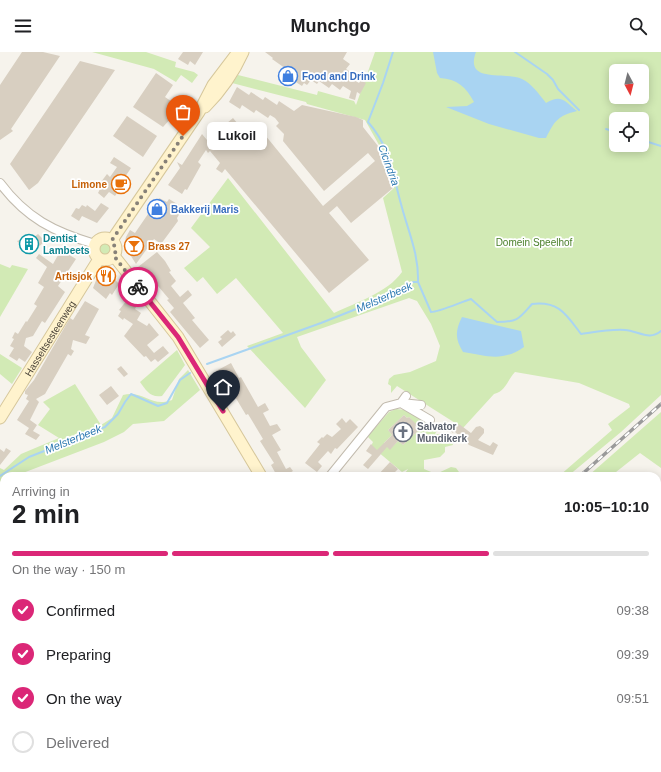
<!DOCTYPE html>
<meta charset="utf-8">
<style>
:root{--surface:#fff;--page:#f2f2f2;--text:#202124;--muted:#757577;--line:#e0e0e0;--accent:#db2777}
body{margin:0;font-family:Arial,sans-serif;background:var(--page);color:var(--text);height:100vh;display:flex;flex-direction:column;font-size:15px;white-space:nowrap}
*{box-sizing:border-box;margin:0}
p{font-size:13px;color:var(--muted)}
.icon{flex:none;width:22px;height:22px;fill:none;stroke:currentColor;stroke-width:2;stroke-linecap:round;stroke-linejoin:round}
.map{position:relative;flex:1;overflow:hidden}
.sheet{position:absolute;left:0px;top:420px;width:661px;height:300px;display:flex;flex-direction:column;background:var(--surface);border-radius:12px 12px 0 0;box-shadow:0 2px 10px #0003}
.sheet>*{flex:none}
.needle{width:26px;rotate:173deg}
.tools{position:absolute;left:609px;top:12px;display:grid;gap:8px}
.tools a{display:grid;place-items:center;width:40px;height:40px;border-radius:6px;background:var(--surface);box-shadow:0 2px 10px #0003;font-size:20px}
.pin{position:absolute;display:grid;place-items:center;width:34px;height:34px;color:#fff;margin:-41px -17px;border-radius:50% 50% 50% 0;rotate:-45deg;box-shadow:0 0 4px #0007}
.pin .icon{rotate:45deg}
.courier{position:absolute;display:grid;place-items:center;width:40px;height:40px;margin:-20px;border:3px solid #db2777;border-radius:50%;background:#fff;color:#222;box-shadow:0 1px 5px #0007}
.bubble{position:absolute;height:28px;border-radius:6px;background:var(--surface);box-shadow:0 2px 10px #0003;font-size:13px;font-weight:700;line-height:28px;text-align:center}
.head em{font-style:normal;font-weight:700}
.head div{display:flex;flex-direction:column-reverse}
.head{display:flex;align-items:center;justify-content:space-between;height:68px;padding:0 12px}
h1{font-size:26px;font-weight:700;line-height:30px}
.bar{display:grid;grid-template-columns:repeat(4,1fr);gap:6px 4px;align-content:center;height:48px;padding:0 12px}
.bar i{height:5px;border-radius:3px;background:var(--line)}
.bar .selected{background:var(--accent)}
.bar p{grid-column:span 4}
ol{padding:0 12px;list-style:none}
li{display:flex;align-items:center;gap:12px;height:44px}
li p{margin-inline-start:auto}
li .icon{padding:4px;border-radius:50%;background:var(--accent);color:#fff;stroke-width:4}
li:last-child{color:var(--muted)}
li i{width:22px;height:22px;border:2px solid var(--line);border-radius:50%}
header{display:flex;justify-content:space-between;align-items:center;height:52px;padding:0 12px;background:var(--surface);font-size:18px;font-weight:700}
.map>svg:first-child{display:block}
.green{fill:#d2eab5;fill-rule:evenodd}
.water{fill:#a9d4f2}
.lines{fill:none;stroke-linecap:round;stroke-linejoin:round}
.stream{stroke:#a9d4f2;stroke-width:2}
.building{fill:#d8cfc1}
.minor-casing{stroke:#c2bbae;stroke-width:10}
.secondary-casing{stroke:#d6c79b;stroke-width:13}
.minor{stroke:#fff;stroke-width:8}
.secondary{stroke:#fff3cd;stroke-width:11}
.rail-casing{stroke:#9a9a9a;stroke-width:3.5}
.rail{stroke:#fff;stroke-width:2;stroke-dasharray:6;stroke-linecap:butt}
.done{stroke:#878178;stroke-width:4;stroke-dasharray:0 7.2}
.route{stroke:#db2777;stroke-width:5}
.labels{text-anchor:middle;stroke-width:3.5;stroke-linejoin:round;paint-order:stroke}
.shop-label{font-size:10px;font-weight:bold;fill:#366cbe;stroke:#fff;text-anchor:start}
.food-label{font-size:10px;font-weight:bold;fill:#c56008;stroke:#fff;text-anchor:end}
.culture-label{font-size:10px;font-weight:bold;fill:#0d838f;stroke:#fff;text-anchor:start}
.park-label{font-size:10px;fill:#4a7f2a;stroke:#fff}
.street-label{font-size:10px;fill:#4b4439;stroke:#fff}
.worship-label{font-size:10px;font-weight:bold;fill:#5b616d;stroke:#fff;text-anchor:start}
.water-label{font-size:11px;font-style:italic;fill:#2e7ab2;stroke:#fff}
</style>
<header><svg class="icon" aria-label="menu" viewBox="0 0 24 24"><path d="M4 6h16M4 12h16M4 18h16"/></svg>Munchgo<svg class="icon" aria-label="search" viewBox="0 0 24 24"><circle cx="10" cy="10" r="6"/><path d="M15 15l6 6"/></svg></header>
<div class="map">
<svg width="661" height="720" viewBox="0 0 661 720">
<rect width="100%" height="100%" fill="#f6f3ec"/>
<path class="green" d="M92,0H146L176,10L175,15L194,20L198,23L192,31L181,23L176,30L154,17Z
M375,0H661V343L621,380L568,424H559L612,378L608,372L630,355L629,352L579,331L515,320C508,327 506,339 494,342L463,376L397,334L391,341V334L388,332L389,327L394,323L410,320L436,309L440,294L431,272L417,249L409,246L297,285L301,295L326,328L305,356L247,294L283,281L236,226L217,242L203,225L197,230L184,216L210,195L191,176L228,126L334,261C357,250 387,241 402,220L383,146L394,136L383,100L365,68L307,52L306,50L232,31L238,23L317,43L318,39L354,49L356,53ZM616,19H642V45H616ZM616,67H642V93H616Z
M99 197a6 6 0 1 1 12 0a6 6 0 1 1-12 0Z
M0,212L10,216L12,213L28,217L0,265Z
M177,298L185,313L162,344C150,346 146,338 140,330Z
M0,302L22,316L12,332L0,322Z
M188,318L200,338L164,369L133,372L124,380L104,390L15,424H4V428L0,430V416L4,418L21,402L59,386L38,373L50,357L43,350L75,332L101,373L112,366L123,343C144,338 151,356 172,348L179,327Z
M396,357L406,358L438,377L435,382C442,382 452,384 453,393L445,395V400L440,405L424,408V417L436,422L451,415L456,416L462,424H403L408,417L402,420L371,394L373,390L368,385L369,383L389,360ZM404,363L407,366L409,365L419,378L403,393L398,389L390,397L384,391L392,383L388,378Z
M661,360V416L640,401L611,424H588Z
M661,666V720H622L624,716H657V671Z
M43,716H77L79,720H39Z
M404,716H431L433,718L432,720H402Z"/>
<path class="water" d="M433,0H476C464,32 505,19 522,27C532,32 539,42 546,51C562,42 564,49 577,59C558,64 555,68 546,86H539L489,72L446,55L467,54L474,50C466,35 457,27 440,26L437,21Z
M462,265L521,279L524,295C503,310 487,304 463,300C455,287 455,279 462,265Z"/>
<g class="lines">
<path class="stream" d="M393,0L383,31L368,70C391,96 392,121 401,152C408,179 419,202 418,230
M515,0L547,22L553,28L558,37L579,58
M606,77L616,80
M642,88L661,94
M207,312L321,271L399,240L413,230H418L431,260C439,260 461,250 471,247L497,270C518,270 519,267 532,252C559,249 566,262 581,282C595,280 611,277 625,278C638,279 650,289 661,279
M0,424L29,405L105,375L118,362L125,350L131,342L158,354L167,351L180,328L190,321
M657,683L661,678
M630,720L633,716"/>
</g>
<path class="building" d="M22,0H43L60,4L11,77L13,79L0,88V33Z
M183,0H203L195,13L190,9L188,13L178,7Z
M265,0H347L343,7L350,12L346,17L352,21L349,25L359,31L361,28L366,31L360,42L357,40L355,48L349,46L351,39L343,34L340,38L332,32L329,36L319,29L317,32L311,28L307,33L304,31L302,34L291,27L290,29L284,27L289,19L272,7L273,6Z
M80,9L115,18L38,131L29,138L10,112Z
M156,21L173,33L165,45L184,58L177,68L173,64L163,75L133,55Z
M237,35L249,43L251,40L263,48L265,45L277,53L279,49L294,59L302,53L356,65L363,68V75L378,94L393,136L351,171L337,154L329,161L369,208L329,241L225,117L222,121L216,117L220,111L210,99L208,101L206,98L198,110L201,113L187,138L185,137L182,142L168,133L180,116L177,110L182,113L202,82L207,88L233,66L252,89L246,98L265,83L323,154L375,109L368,101L324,139L283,89L284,82L276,74L279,71L275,66L270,63L268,66L256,58L254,61L242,53L240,57L229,50Z
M127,64L157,84L143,105L113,84Z
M114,105L131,116L125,125L128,126L115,144L109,140L104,146L98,141L103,131L101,130L107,122L110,125L117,115L110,111Z
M159,146L167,150L169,147L179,153L176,158L180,161L177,166L178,169L161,192L154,187L136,212L124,193L126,185L130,178L135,181Z
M101,151L109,156L97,171L82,164L79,169L71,164L76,156L79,157L82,153L86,155L87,153L95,159Z
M38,182L45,189L30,203L17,189L26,186L29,189Z
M61,198L76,207L58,234L65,240L45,271L42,269L33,284L26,286L24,294L32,300L25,310L19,306L17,309L9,304L14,296L10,294L14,287L12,286L15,280L18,282L26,269L27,270L37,254L34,252L44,235L38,231L47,215L36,206L39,202L53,212Z
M157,200L165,209L171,219L169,220L176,229L171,234L180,245L188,238L192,243L183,251L195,266L192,268L209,288L200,296L170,260L174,256L167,248L169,247L158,234L151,238L138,215Z
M106,218L119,232L112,243L110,241L106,247L93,236L97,226Z
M131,243L138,250L135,253L136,255L135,257L141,261L137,268L147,274L149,271L159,283L147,293L154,301L163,294L169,301L158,310L155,307L151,310L146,304L144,305L124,284L133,272L124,266L123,268L118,264L121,259L119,258Z
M85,249L99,257L85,283L90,285L86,292L73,288L71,297L74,299L71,304L68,302L45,342L36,347L39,350L30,368L37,373L33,379L40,383L36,388L25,382L29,376L17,368L29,349L26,347L28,343L25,342V339L34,328L70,266L73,268Z
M228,278L231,281L233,279L236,283L222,295L218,290L222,287L220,285Z
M231,311L239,326L241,325L258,355L265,351L269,358L263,361L270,374L277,372L281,378L272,383L281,398L277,400L286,417L290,415L293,419L285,424H277L271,413L274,411L260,389L263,387L248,362L246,363L231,338L233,337L226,325L221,328L216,319Z
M121,314L128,322L124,325L117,317Z
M111,334L119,344L107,353L99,343Z
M404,363L407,366L409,365L417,373L415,374L419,378L403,393L398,389L390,398L387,395L368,417L363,413L372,403L366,399L371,392L377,398L392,383L388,378Z
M342,366L346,371L350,367L358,375L337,397L335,396L331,402L328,399L318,410L322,414L317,420L305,411L320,392L317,390L322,385L323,386L327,382L332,385L341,377L336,372Z
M453,371L458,374L459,372L471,381L476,375L480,374L484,377V381L478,388L490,394L493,390L498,393L493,403L469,393L454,379L453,381L448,377Z
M6,396L11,399L0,413V397L4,400Z
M390,410L398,417L391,424H377Z"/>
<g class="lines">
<defs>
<path id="minor" d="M0,131C26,166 54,180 95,192
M406,344L401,351L430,368
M330,424L386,355L401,351L421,353
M0,712L4,708"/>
<g id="secondary">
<path d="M205,55C221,39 234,20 243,0"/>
<circle cx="105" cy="197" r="11"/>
<path d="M112,188L199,60L213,33L238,0"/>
<path d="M114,204L178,285L261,424"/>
<path id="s1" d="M0,366L99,207"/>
<path d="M475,716L479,720"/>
</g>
</defs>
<use href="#minor" class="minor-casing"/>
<use href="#secondary" class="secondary-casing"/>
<use href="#minor" class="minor"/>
<use href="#secondary" class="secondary"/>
<defs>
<path id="rail" d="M580,424L661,352
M172,720L179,716"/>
</defs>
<use href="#rail" class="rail-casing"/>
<use href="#rail" class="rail"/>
</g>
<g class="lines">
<path class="done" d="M138,235L114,204L116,198L112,188L183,84"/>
<path class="route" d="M138,235L178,285L223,359"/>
</g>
<defs>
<symbol id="shop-ring" viewBox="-11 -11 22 22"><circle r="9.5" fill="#fff" stroke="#3f7fe0" stroke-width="1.5"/><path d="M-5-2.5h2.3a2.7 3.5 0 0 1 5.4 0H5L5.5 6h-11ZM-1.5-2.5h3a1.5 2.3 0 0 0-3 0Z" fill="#3f7fe0"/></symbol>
<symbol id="cafe-ring" viewBox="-11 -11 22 22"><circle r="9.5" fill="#fff" stroke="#e8710a" stroke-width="1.5"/><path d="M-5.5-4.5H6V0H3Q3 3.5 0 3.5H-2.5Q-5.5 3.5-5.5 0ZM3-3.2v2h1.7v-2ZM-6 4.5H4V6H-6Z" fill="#e8710a"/></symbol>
<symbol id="building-ring" viewBox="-11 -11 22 22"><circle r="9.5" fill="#fff" stroke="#0f9aa8" stroke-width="1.5"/><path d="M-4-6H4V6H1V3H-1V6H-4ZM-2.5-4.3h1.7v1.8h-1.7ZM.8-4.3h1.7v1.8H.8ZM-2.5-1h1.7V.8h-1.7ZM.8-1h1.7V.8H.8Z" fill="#0f9aa8"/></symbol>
<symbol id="bar-ring" viewBox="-11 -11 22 22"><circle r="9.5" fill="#fff" stroke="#e8710a" stroke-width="1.5"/><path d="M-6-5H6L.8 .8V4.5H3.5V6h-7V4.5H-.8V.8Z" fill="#e8710a"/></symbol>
<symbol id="restaurant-ring" viewBox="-11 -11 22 22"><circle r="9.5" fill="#fff" stroke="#e8710a" stroke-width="1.5"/><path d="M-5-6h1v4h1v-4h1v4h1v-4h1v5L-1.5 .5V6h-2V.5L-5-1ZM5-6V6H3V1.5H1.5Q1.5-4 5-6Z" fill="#e8710a"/></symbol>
<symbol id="church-ring" viewBox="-11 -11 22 22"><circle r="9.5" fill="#fff" stroke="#6b7280" stroke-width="1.5"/><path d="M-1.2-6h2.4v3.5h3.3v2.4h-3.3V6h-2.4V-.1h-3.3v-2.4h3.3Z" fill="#6b7280"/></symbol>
</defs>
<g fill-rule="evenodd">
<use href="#shop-ring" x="277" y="13" width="22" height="22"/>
<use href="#cafe-ring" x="110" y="121" width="22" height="22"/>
<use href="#shop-ring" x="146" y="146" width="22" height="22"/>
<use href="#building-ring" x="18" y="181" width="22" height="22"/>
<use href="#bar-ring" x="123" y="183" width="22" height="22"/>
<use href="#restaurant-ring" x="95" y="213" width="22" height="22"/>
<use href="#church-ring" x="392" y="369" width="22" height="22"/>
</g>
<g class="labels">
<g class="shop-label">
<text x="302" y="28">Food and Drink</text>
<text x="171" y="161">Bakkerij Maris</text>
</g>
<g class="food-label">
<text x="107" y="136">Limone</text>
<text x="148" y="198" text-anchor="start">Brass 27</text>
<text x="92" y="228">Artisjok</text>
</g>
<g class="culture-label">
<text x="43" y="190">Dentist<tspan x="43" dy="12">Lambeets</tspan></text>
</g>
<g class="park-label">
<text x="534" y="194">Domein Speelhof</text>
</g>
<g class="street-label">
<text dy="4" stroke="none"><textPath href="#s1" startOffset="94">Hasseltsesteenweg</textPath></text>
</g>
<g class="worship-label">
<text x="417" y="378">Salvator<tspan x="417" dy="12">Mundikerk</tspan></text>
</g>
<g class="water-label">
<text transform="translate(389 113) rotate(70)" y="4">Cicindria</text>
<text transform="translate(384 245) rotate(-24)" y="4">Melsterbeek</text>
<text transform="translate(73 387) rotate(-22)" y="4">Melsterbeek</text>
</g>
</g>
</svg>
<div class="tools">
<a><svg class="needle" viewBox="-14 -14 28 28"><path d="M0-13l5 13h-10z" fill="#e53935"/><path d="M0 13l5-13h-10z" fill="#757577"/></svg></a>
<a><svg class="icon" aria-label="locate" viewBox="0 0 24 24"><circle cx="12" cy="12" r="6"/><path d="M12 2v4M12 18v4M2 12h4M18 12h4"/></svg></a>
</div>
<div class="pin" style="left:183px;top:84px;background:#ea580c"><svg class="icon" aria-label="bag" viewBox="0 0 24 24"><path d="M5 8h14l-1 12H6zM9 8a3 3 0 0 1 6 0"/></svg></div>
<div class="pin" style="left:223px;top:359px;background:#1f2937"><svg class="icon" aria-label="home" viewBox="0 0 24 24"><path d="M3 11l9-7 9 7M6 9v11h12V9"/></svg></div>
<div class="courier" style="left:138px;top:235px"><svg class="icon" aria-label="bike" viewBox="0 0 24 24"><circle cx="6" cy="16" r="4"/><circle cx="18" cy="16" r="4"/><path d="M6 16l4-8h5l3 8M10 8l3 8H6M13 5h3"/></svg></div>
<div class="bubble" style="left:207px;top:70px;width:60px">Lukoil</div>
<section class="sheet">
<div class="head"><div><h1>2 min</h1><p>Arriving in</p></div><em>10:05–10:10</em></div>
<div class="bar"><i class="selected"></i><i class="selected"></i><i class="selected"></i><i></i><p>On the way · 150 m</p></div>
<ol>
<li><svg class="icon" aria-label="check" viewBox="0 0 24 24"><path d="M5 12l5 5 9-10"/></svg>Confirmed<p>09:38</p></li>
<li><svg class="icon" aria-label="check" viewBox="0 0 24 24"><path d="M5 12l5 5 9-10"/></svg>Preparing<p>09:39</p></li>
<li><svg class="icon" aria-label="check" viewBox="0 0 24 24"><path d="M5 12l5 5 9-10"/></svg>On the way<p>09:51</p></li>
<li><i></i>Delivered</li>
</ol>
</section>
</div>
